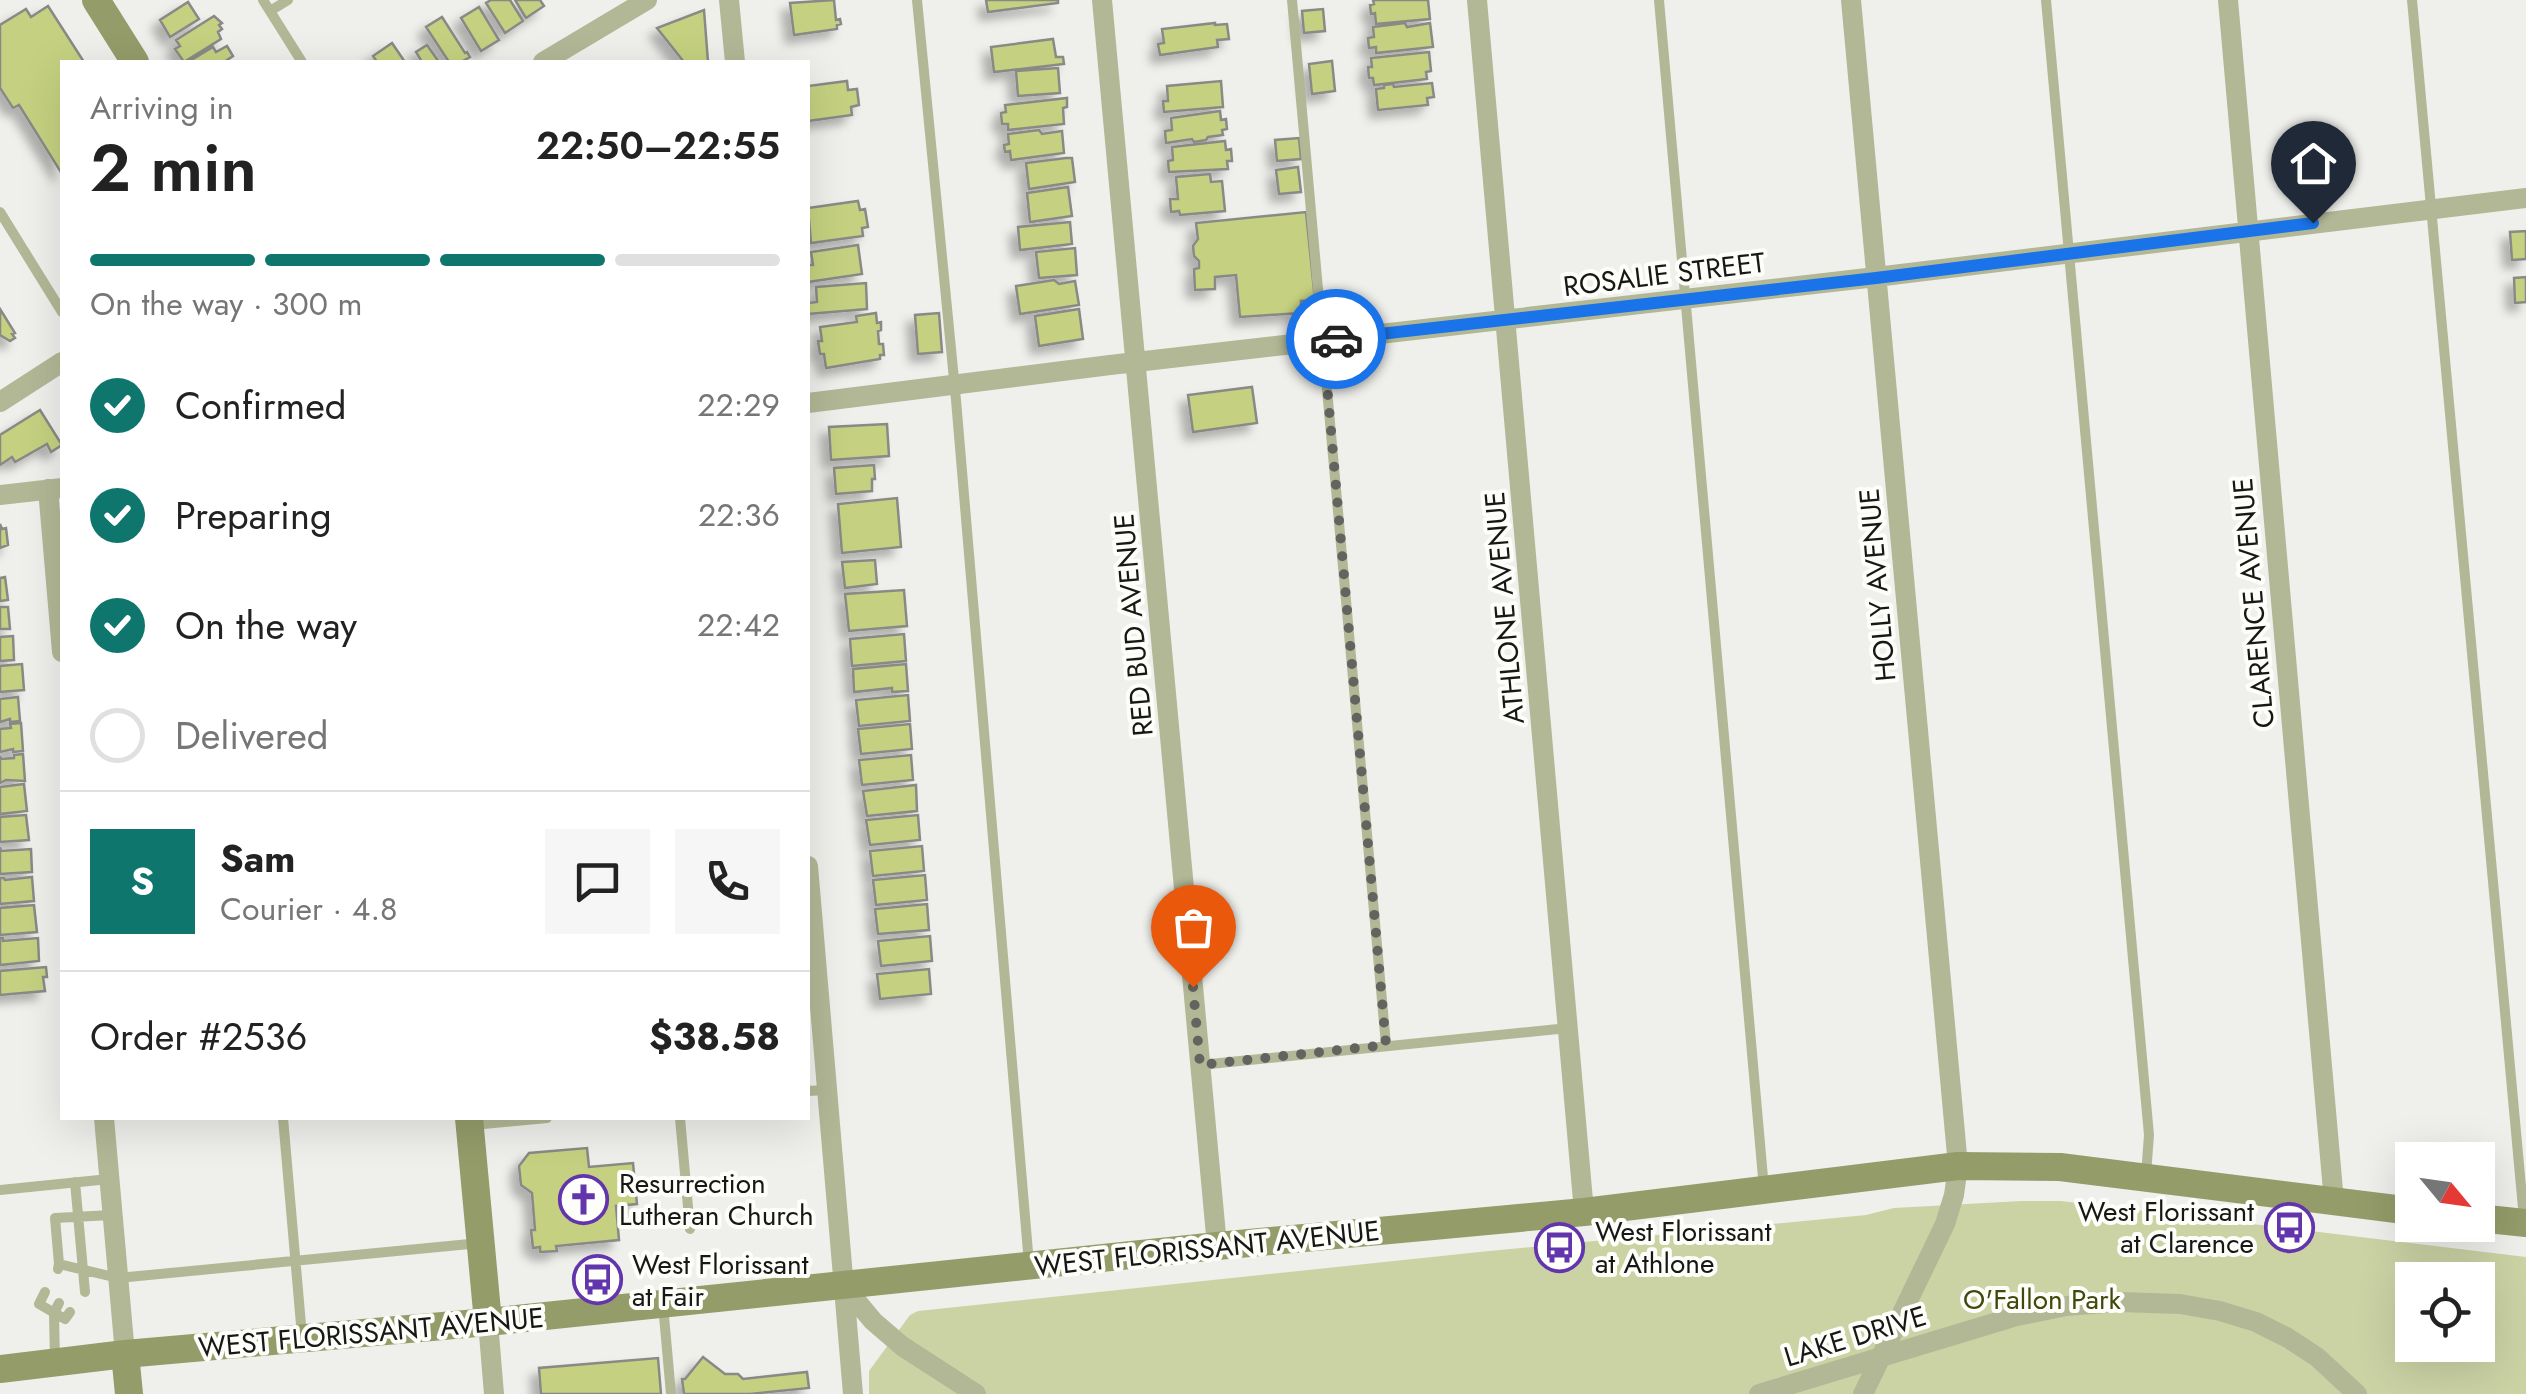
<!DOCTYPE html>
<meta charset="utf-8">
<style>
:root{--surface:#fff;--page:#f6f6f6;--text:#222;--muted:#767676;--line:#e0e0e0;--accent:#0f766e}
body{margin:0;font-family:Jost,sans-serif;background:var(--page);color:var(--text);height:100vh;display:flex;flex-direction:column;font-size:38px;white-space:nowrap}
*{box-sizing:border-box;margin:0}
p{font-size:32px;color:var(--muted)}
.icon{flex:none;width:55px;height:55px;fill:none;stroke:currentColor;stroke-width:2;stroke-linecap:round;stroke-linejoin:round}
.map{position:relative;flex:1;overflow:hidden}
.drawer{position:absolute;left:60px;top:60px;width:750px;height:1060px;display:flex;flex-direction:column;background:var(--surface);border-radius:0px;box-shadow:0 10px 40px #0002}
.drawer>*{flex:none}
.needle{width:65px;rotate:119deg}
.fabs{position:absolute;left:2395px;top:1142px;display:grid;gap:20px}
.fabs a{display:grid;place-items:center;width:100px;height:100px;border-radius:0px;background:var(--surface);box-shadow:0 10px 40px #0002;font-size:50px}
.pin{position:absolute;display:grid;place-items:center;width:85px;height:85px;color:#fff;margin:-102px -42px;border-radius:50% 50% 50% 0;rotate:-45deg;box-shadow:0 0 10px #0007}
.pin .icon{rotate:45deg}
.courier{position:absolute;display:grid;place-items:center;width:100px;height:100px;margin:-50px;border:8px solid #1a73e8;border-radius:50%;background:#fff;color:#222;box-shadow:0 2px 12px #0007}
.headline em{font-style:normal;font-weight:600}
.headline div{display:flex;flex-direction:column-reverse}
.headline{display:flex;align-items:center;justify-content:space-between;height:170px;padding:0 30px}
h1{font-size:65px;font-weight:600;line-height:75px}
.bar{display:grid;grid-template-columns:repeat(4,1fr);gap:15px 10px;align-content:center;height:120px;padding:0 30px}
.bar i{height:12px;border-radius:8px;background:var(--line)}
.bar .current{background:var(--accent)}
.bar p{grid-column:span 4}
.line{display:flex;align-items:center;gap:25px;padding:0 30px;border-top:2px solid var(--line)}
.line div{flex:1}
.round{display:grid;place-items:center;flex:none;width:105px;height:105px;border-radius:0px;background:var(--page)}
ol{padding:0 30px;list-style:none}
li{display:flex;align-items:center;gap:30px;height:110px}
li p{margin-inline-start:auto}
li .icon{padding:10px;border-radius:50%;background:var(--accent);color:#fff;stroke-width:4}
li:last-child{color:var(--muted)}
li i{width:55px;height:55px;border:5px solid var(--line);border-radius:50%}
.map>svg:first-child{display:block}
.green{fill:#cbd3a5;fill-rule:evenodd}
.building{fill:#c5d180;stroke:#898a86;stroke-width:2.5;filter:url(#shadow)}
.lines{fill:none;stroke-linecap:round;stroke-linejoin:round}
.lane{stroke:#b2b896;stroke-width:10}
.street{stroke:#b2b896;stroke-width:20}
.secondary{stroke:#949c6a;stroke-width:28}
.done{stroke:#636360;stroke-width:10;stroke-dasharray:0 18}
.route{stroke:#1a73e8;stroke-width:12}
.labels{text-anchor:middle;stroke-width:8;stroke-linejoin:round;paint-order:stroke}
.street-label{font-size:28px;fill:#171715;stroke:#fdfef9}
.poi-label{font-size:28px;fill:#171715;stroke:#fdfef9;text-anchor:start}
.park-label{font-size:28px;fill:#42480b;stroke:#fdfef9}
</style>
<div class="map">
<svg width="2526" height="1394" viewBox="0 0 2526 1394">
<defs>
<filter id="shadow"><feDropShadow dx="-8" dy="8" stdDeviation="5" flood-color="#0004"/></filter>
</defs>
<rect width="100%" height="100%" fill="#eff0ec"/>
<path class="green" d="M2021,1201H2061L2526,1257V1394H869V1371L910,1315L918,1311L1489,1251L1866,1215L1894,1208ZM2412,1280H2478V1345H2412Z"/>
<path class="building" d="M491,0H510L523,21L505,33L486,3Z
M515,0H540L544,6L526,18Z
M834,0L836,20L840,19L841,24L837,25V29L794,35L790,3Z
M986,0H1058V3L988,12Z
M1373,0H1428L1430,19L1376,24L1375,13L1371,14L1370,5L1374,4Z
M188,2L199,19L170,37L160,20Z
M48,6L84,62H62V174L19,105L13,108L0,88V25L26,9L31,17Z
M479,7L499,40L481,51L461,18Z
M1323,9L1325,31L1304,33L1302,11Z
M704,10L708,62H684L657,28Z
M214,16L222,23L219,25L222,29L218,32L221,39L184,62L175,49L180,46L176,40Z
M442,17L465,53L467,52L470,57L461,62H449L426,27Z
M1215,23V25L1227,24L1229,39L1217,40L1218,47L1160,55L1158,44L1164,43L1162,29Z
M1405,23L1407,27L1430,23L1433,47L1376,53V47L1369,48L1368,38L1374,37L1373,27Z
M1053,39L1056,57H1063L1064,64L994,72L991,47Z
M392,43L405,62H377L373,56Z
M427,45L439,62H422L416,52Z
M227,46L233,56L224,62H188L213,47L216,52Z
M1429,52L1431,71L1426,72L1427,79L1374,85L1373,78H1369L1368,67H1372L1371,58Z
M1332,61L1335,91L1312,94L1309,64Z
M1058,68L1060,93L1018,96L1016,71Z
M847,81L848,90L857,89L859,105L851,107L852,115L808,121V86Z
M1221,81L1223,107L1164,112L1163,101H1168L1167,86Z
M1432,83L1434,97L1427,98L1428,105L1378,110L1376,89L1384,88V85L1393,84L1394,87Z
M1067,98V107L1063,108L1064,124L1008,130V124H1002L1001,113L1006,112L1005,105Z
M1220,111L1221,120L1226,119L1227,129L1222,130L1223,135L1208,137L1206,140L1194,142L1192,139L1166,143L1165,131L1172,130L1171,118Z
M1039,130L1042,134L1062,131L1064,153L1011,160L1010,151L1005,152L1004,145L1009,144L1008,134Z
M1299,138L1301,159L1277,161L1275,140Z
M1225,141L1226,150L1231,149L1232,161H1227L1228,169L1169,172L1168,161L1173,160L1172,147Z
M1066,158H1072L1075,182L1029,189L1026,163Z
M1298,167L1301,192L1279,194L1276,170Z
M1210,174L1211,182L1222,181L1225,211L1180,215L1179,211L1171,212L1170,199H1178L1176,177Z
M1068,187L1072,216L1030,222L1027,193Z
M858,201L860,210L865,209L868,227L862,228L863,236L811,243L808,208Z
M1306,212L1315,300L1301,301V313L1240,317L1236,275L1215,277V289L1195,290L1194,269L1199,268V261L1194,256L1193,246L1198,239L1196,223Z
M1070,222L1072,244L1020,250L1018,227Z
M2526,231V259L2512,260L2510,232Z
M858,245L862,274L808,282V265H813L811,252Z
M1075,248L1077,275L1039,278L1036,252Z
M2526,277V302L2515,303L2514,278Z
M1054,280L1059,284L1075,281L1079,305L1020,314L1016,286Z
M866,283L867,309L808,314V303L817,302L816,287Z
M0,309L15,333L12,334L15,338L10,341L0,335Z
M1079,309L1083,339L1039,346L1035,316Z
M876,313L877,323L881,322V330L878,331L879,344H883L884,355H880V359L826,368L824,354H820L818,341H822L820,327L857,322L856,316Z
M939,313L942,352L918,354L915,315Z
M1252,387L1257,423L1193,432L1188,395Z
M40,410L62,445L51,452L47,444L15,462L12,457L0,465V435Z
M887,424L889,456L831,460L829,427Z
M874,465L875,479H872V491L836,494L834,468Z
M897,498L901,547L842,553L838,504Z
M0,524L2,529L6,528L8,545L0,548Z
M875,560L877,584L845,588L842,562Z
M5,577L8,600L0,601V578Z
M904,590L907,626L849,631L845,594Z
M0,607H8L10,629H0Z
M904,634L906,661L852,666L850,639Z
M13,636L14,660L0,661V637Z
M22,664L24,690L0,692V666Z
M906,664L908,691L892,692V688L854,692L853,669Z
M908,695L910,721L859,726L856,700Z
M18,697L20,721L10,722V719L0,722V699Z
M21,723L23,751L13,752V749L0,752V729L11,728L10,724Z
M910,724L912,749L861,754L858,729Z
M23,754L25,781L6,780L0,783V756L1,759L14,758V755Z
M911,755L913,780L862,785L859,760Z
M24,784L27,811L0,814V787Z
M916,785L917,811L867,816L863,791Z
M26,815L29,840L0,842V817Z
M918,815L920,840L870,845L866,820Z
M922,846L924,871L873,876L870,851Z
M0,847L1,851L31,849L32,872L0,874Z
M925,875L927,900L876,905L873,880Z
M32,877L34,901L0,904V878H4L5,880Z
M927,904L929,930L878,934L875,909Z
M34,905L37,932L0,935V908Z
M930,936L932,961L881,966L878,941Z
M0,938H3V941L38,938L39,961L0,965Z
M46,967L47,977H43L45,991L0,995V971Z
M929,969L931,994L880,999L877,974Z
M587,1148L589,1167L633,1163L637,1204L616,1206L619,1240L556,1246L557,1251L540,1252V1247L533,1248L531,1230H535L532,1193L521,1185L519,1166L529,1153Z
M703,1357L725,1374H738L743,1379L807,1372L809,1388L750,1394H684L682,1379H685Z
M658,1358L661,1394H541L539,1368Z"/>
<g class="lines">
<path class="lane" d="M263,0L302,62
M917,0L956,400L1029,1264
M1292,0L1386,1045
M1659,0L1764,1189
M2046,0L2149,1135L2146,1175
M2412,0L2524,1219
M270,11L288,0
M0,212L62,312
M1200,1065L1568,1028
M808,1091L826,1090
M283,1118L302,1336
M680,1118L690,1229
M473,1125L547,1118
M75,1182L85,1292
M0,1190L109,1179
M59,1264L118,1278L480,1243
M58,1269L59,1264L55,1218L112,1215
M45,1292L39,1304L65,1319L70,1312
M663,1305L671,1394
M55,1362L54,1313L59,1303"/>
<path class="street" d="M729,0L735,62
M1102,0L1217,1246
M1477,0L1584,1212
M1851,0L1958,1166L1954,1195L1945,1224L1863,1394
M2228,0L2334,1202
M543,62L647,0
M0,402L62,362
M808,403L1110,365L1876,277L2526,198
M48,489L62,652
M0,495L62,488
M808,866L853,1394
M104,1118L125,1354
M843,1285L873,1321L902,1346L976,1394
M488,1322L494,1394
M1759,1394L2017,1316L2066,1306L2119,1302L2180,1304L2220,1311L2256,1322L2288,1338L2317,1357L2357,1394"/>
<path class="secondary" d="M96,0L135,62
M469,1118L488,1322
M2478,1218L2526,1223
M125,1354L129,1394
M0,1369L125,1354L488,1322L1217,1246L1584,1212L1958,1166L2060,1167L2412,1211"/>
</g>
<g class="lines">
<path class="done" d="M1193,987L1200,1065L1386,1045L1323,341L1336,339"/>
<path class="route" d="M1336,339L1876,278L2313,223"/>
</g>
<defs>
<symbol id="church-ring" viewBox="-11 -11 22 22"><circle r="9.5" fill="#fdfef9" stroke="#6235ac" stroke-width="1.5"/><path d="M-1.2-6h2.4v3.5h3.3v2.4h-3.3V6h-2.4V-.1h-3.3v-2.4h3.3Z" fill="#6235ac"/></symbol>
<symbol id="bus-ring" viewBox="-11 -11 22 22"><circle r="9.5" fill="#fdfef9" stroke="#6235ac" stroke-width="1.5"/><path d="M-5-6H5V4H4V6H2V4H-2V6H-4V4H-5ZM-3.5-4V0h7V-4ZM-3.5 1.2v1.5H-2V1.2ZM2 1.2v1.5H3.5V1.2Z" fill="#6235ac"/></symbol>
</defs>
<g fill-rule="evenodd">
<use href="#church-ring" x="556" y="1172" width="55" height="55"/>
<use href="#bus-ring" x="2262" y="1200" width="55" height="55"/>
<use href="#bus-ring" x="1532" y="1220" width="55" height="55"/>
<use href="#bus-ring" x="570" y="1252" width="55" height="55"/>
</g>
<g class="labels">
<g class="street-label">
<text transform="translate(1664 274) rotate(-7)" y="10">ROSALIE STREET</text>
<text transform="translate(1877 585) rotate(-95)" y="10">HOLLY AVENUE</text>
<text transform="translate(2253 603) rotate(-95)" y="10">CLARENCE AVENUE</text>
<text transform="translate(1504 608) rotate(-95)" y="10">ATHLONE AVENUE</text>
<text transform="translate(1133 625) rotate(-95)" y="10">RED BUD AVENUE</text>
<text transform="translate(1207 1248) rotate(-6)" y="10">WEST FLORISSANT AVENUE</text>
<text transform="translate(371 1332) rotate(-5)" y="10">WEST FLORISSANT AVENUE</text>
<text transform="translate(1855 1336) rotate(-17)" y="10">LAKE DRIVE</text>
</g>
<g class="poi-label">
<text x="619" y="1193">Resurrection<tspan x="619" dy="32">Lutheran Church</tspan></text>
<text x="2254" y="1221" text-anchor="end">West Florissant<tspan x="2254" dy="32">at Clarence</tspan></text>
<text x="1595" y="1241">West Florissant<tspan x="1595" dy="32">at Athlone</tspan></text>
<text x="632" y="1274">West Florissant<tspan x="632" dy="32">at Fair</tspan></text>
</g>
<g class="park-label">
<text x="2042" y="1309">O'Fallon Park</text>
</g>
</g>
</svg>
<div class="fabs">
<a><svg class="needle" viewBox="-14 -14 28 28"><path d="M0-13l5 13h-10z" fill="#e53935"/><path d="M0 13l5-13h-10z" fill="#767676"/></svg></a>
<a><svg class="icon" aria-label="locate" viewBox="0 0 24 24"><circle cx="12" cy="12" r="6"/><path d="M12 2v4M12 18v4M2 12h4M18 12h4"/></svg></a>
</div>
<div class="pin" style="left:1193px;top:987px;background:#ea580c"><svg class="icon" aria-label="bag" viewBox="0 0 24 24"><path d="M5 8h14l-1 12H6zM9 8a3 3 0 0 1 6 0"/></svg></div>
<div class="pin" style="left:2313px;top:223px;background:#1f2937"><svg class="icon" aria-label="home" viewBox="0 0 24 24"><path d="M3 11l9-7 9 7M6 9v11h12V9"/></svg></div>
<div class="courier" style="left:1336px;top:339px"><svg class="icon" aria-label="car" viewBox="0 0 24 24"><path d="M5 17H2v-5l4-1 3-4h7l3 4 3 1v5h-3M9 17h6M6 11h13"/><circle cx="7" cy="17" r="2"/><circle cx="17" cy="17" r="2"/></svg></div>
<section class="drawer">
<div class="headline"><div><h1>2 min</h1><p>Arriving in</p></div><em>22:50–22:55</em></div>
<div class="bar"><i class="current"></i><i class="current"></i><i class="current"></i><i></i><p>On the way · 300 m</p></div>
<ol>
<li><svg class="icon" aria-label="check" viewBox="0 0 24 24"><path d="M5 12l5 5 9-10"/></svg>Confirmed<p>22:29</p></li>
<li><svg class="icon" aria-label="check" viewBox="0 0 24 24"><path d="M5 12l5 5 9-10"/></svg>Preparing<p>22:36</p></li>
<li><svg class="icon" aria-label="check" viewBox="0 0 24 24"><path d="M5 12l5 5 9-10"/></svg>On the way<p>22:42</p></li>
<li><i></i>Delivered</li>
</ol>
<div class="line" style="height:180px"><b class="round" style="background:var(--accent);color:#fff">S</b><div><b>Sam</b><p>Courier · 4.8</p></div><a class="round"><svg class="icon" aria-label="chat" viewBox="0 0 24 24"><path d="M4 5h16v11H9l-5 4z"/></svg></a><a class="round"><svg class="icon" aria-label="phone" viewBox="0 0 24 24"><path d="M5 4h4l2 5-3 2q2 4 5 5l2-3 5 2v4C11 20 4 13 5 4z"/></svg></a></div>
<div class="line" style="height:130px"><div>Order #2536</div><b>$38.58</b></div>
</section>
</div>
